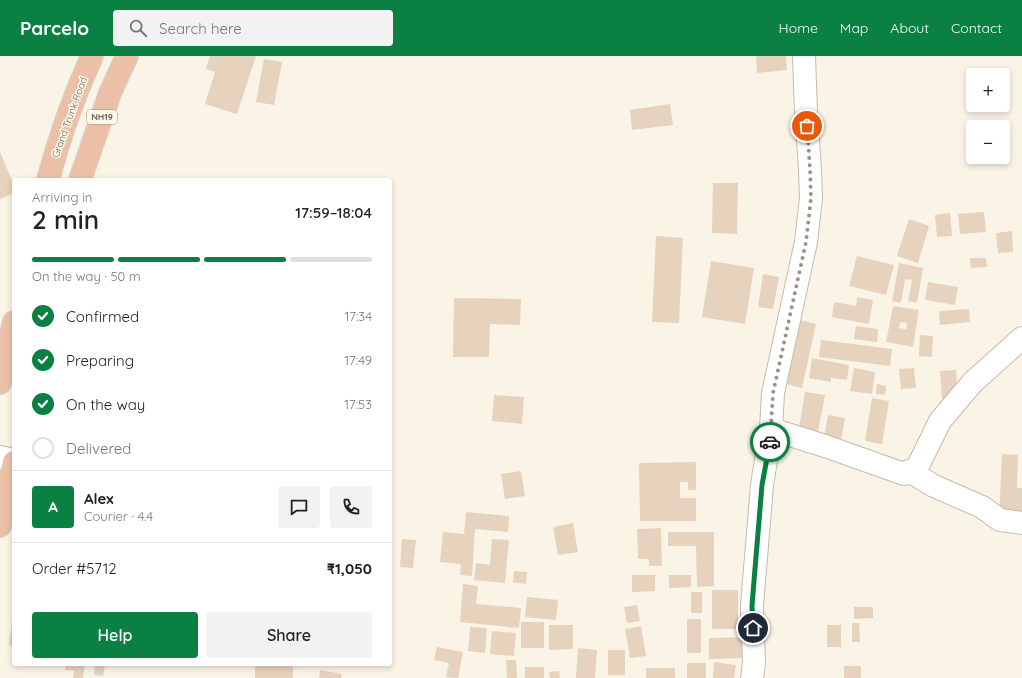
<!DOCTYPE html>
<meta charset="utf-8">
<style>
:root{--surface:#fff;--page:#f2f2f2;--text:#222;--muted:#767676;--line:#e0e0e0;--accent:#0b8043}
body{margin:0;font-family:Quicksand,sans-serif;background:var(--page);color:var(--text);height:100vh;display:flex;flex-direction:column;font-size:15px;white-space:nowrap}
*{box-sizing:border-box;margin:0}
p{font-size:13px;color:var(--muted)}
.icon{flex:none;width:22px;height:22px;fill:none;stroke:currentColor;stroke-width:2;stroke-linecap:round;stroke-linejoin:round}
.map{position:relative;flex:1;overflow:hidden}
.sheet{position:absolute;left:12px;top:122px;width:380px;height:488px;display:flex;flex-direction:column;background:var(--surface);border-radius:4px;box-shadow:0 2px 6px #0003}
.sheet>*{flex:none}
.buttons{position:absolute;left:966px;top:12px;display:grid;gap:8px}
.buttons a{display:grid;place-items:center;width:44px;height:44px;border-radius:4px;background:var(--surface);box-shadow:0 2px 6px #0003;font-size:20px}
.pin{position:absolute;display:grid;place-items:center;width:34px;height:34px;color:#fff;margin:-17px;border:2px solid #fff;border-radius:50%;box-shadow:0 1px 4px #0007}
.courier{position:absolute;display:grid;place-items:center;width:40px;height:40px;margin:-20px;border:3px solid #0b8043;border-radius:50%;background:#fff;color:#222;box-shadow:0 1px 5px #0007}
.summary em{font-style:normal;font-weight:600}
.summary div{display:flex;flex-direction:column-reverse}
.summary{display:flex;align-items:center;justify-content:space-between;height:68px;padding:0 20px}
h1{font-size:26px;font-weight:600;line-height:30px}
.bar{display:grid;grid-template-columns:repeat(4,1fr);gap:6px 4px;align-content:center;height:48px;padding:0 20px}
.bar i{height:5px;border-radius:3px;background:var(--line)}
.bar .selected{background:var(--accent)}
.bar p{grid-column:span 4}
.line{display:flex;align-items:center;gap:10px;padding:0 20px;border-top:1px solid var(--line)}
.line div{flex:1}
.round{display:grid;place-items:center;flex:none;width:42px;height:42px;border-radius:4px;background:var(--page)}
ol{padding:0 20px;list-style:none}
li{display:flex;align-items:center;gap:12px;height:44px}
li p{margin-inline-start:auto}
li .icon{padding:4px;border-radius:50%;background:var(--accent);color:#fff;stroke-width:4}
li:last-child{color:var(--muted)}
li i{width:22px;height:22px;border:2px solid var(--line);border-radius:50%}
.action{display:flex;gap:8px;margin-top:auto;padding:8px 20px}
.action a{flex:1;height:46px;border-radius:4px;background:var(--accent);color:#fff;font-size:16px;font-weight:600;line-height:46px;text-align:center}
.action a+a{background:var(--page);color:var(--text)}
header{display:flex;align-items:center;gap:24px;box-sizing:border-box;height:56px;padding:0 20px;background:var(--accent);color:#fff}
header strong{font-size:19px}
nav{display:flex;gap:22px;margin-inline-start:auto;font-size:14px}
.search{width:280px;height:36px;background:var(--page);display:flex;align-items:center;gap:10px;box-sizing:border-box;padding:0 14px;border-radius:4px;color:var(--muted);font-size:15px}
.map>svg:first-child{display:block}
.building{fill:#e6d2bd;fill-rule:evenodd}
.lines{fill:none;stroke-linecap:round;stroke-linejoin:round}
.minor-casing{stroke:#c6bbac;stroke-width:24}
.highway-casing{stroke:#d7d2ce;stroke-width:24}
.minor{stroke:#fff;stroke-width:22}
.highway{stroke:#ebc0a6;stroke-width:22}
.done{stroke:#9f9284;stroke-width:4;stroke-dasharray:0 7.2}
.route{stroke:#0b8043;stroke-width:5}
.labels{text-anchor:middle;stroke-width:3;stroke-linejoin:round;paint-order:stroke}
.shield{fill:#fcf8ec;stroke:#998c7e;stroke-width:1}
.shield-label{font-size:9px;font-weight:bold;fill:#6f5e4f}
.street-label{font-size:10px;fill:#6f5e4f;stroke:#fcf8ec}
</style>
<header>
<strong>Parcelo</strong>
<div class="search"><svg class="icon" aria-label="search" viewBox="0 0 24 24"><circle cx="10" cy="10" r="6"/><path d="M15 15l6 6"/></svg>Search here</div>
<nav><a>Home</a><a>Map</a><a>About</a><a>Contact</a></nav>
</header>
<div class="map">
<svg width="1022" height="622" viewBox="0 0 1022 622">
<rect width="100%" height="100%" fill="#f9f4e6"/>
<path class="building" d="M210,0H256L237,58L205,48L215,16L206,13Z
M756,0H786L787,14L757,17Z
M264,3L282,6L274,49L256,46Z
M670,48L673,69L632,74L630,54Z
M0,96L14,129V137L0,143Z
M713,127H738L737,178L712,177Z
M984,156L986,176L960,178L958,158Z
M950,157L952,180L937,181L935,159Z
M909,163L929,170L918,207L897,200Z
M1012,175L1013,196L998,197L996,177Z
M656,180L683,182L679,267L652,266Z
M857,200L894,209L886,239L849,230Z
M970,202H986L987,211L971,212Z
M711,205L754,212L745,268L702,261Z
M899,207L923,212L917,247L908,245L912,224L905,223L901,247L892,245Z
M763,218L779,221L773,253L758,251Z
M928,226L958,231L955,249L925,244Z
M857,241L873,244L869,268L832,261L834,246L856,250Z
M454,242L521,243L520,269L490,268L489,301H453Z
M893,250L919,254L913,291L886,286ZM900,266L907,267L906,273L899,272Z
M969,253L970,266L940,269L939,255Z
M795,263L816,268L802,332L782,327Z
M856,270L878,273L877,286L854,283Z
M920,279L933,280L932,301L919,300Z
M821,284L892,293L890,310L819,301Z
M812,302L849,309L847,324L831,322V326L809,322Z
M854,312L875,316L872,338L850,335Z
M914,312L916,332L901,333L899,313Z
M956,314L958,343L942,344L940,315Z
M877,328L886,330L885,339L876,338Z
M805,336L825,339L818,375L799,372Z
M494,339L524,341L522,368L492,365Z
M872,342L889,345L882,388L865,385Z
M828,359L845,362L841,385L824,382Z
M1002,398L1018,399L1017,432H1022V463L999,462Z
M696,406V434H688V426H680V442H696V465H640L639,407Z
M521,415L525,440L505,443L501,418Z
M466,456L509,460L508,476L475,473L472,520L460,519L461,508L440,506L443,476L464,478Z
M573,467L578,496L558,499L553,471Z
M661,472L662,510H649V503H638L637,473Z
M668,476H714V530L697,531L696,490H668Z
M402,483L416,484L413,512L400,511Z
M492,483L509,484L505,527L474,524L476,507L490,509Z
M514,515L527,516L526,528L513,526Z
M632,519H655V535L632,536Z
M669,519H691V531L669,532Z
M463,528L478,530L476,548L521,552L519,572L460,566Z
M712,534H738V573H712Z
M691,536H702V557H691Z
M527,541L558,544L556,564L525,561Z
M637,549L640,565L627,567L624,551Z
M854,551H873V562L854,563Z
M13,558H14V590L9,589Z
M687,563H701V597H687Z
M521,566H544V592H521Z
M852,567H859L860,586H852Z
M549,569H573V593L549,594Z
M827,569H841V591H827Z
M641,570L646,600L630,602L625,573Z
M470,571L487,572L485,597L468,595Z
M492,575L516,577L514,600L490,598Z
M749,581V602L709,603V582Z
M437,591L463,596L458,622L446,621L449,607L434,604Z
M578,592L597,594L595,622H576Z
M608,594H625V619H608Z
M506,604H516L517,622H507Z
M714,606L736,609L734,622H713Z
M687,607H706V622H687Z
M66,608H85L83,622H73L74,615L65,614Z
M95,608L105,609L103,620L94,619Z
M255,608H293V622H255Z
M844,610H861V622H844Z
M525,611H544V622H525Z
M646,612H675V622H646Z
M320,614L342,618L341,622H319Z
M559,615L560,622H550L549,616Z"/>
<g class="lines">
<defs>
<path id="minor" d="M771,373L825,390L904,418L917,412L940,365L973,326L1022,282
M0,401L14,404
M909,415L934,430L982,451L1000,464L1022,467
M752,622L754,607L752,550L754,525L762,429L771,373L773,337L806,186L811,142L810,113L806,56L804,0"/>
<path id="highway" d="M48,124C59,82 74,40 92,0
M80,124L110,37L127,0
M0,327L14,266
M0,470L14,406"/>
</defs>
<use href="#minor" class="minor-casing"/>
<use href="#highway" class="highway-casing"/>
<use href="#minor" class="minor"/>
<use href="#highway" class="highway"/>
</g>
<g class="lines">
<path class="done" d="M770,386L773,337L806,186L811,142L810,113L807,70"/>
<path class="route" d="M753,572L752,550L754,525L762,429L770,386"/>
</g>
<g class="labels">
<rect class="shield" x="87" y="54" width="30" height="14" rx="3"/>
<g class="shield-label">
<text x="102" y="64">NH19</text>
</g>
<g class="street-label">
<text transform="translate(69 61) rotate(-70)" y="4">Grand Trunk Road</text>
</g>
</g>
</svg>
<div class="buttons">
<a>+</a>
<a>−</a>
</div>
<div class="pin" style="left:807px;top:70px;background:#ea580c"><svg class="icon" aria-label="bag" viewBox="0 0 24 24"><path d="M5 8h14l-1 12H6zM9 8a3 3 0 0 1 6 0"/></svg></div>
<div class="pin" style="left:753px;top:572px;background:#1f2937"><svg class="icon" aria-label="home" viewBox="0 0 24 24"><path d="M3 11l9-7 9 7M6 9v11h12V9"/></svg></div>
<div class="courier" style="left:770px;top:386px"><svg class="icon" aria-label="car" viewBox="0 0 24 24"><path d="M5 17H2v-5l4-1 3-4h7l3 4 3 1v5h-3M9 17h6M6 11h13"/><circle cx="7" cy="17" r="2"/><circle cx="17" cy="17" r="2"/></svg></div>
<section class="sheet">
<div class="summary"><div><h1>2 min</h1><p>Arriving in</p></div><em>17:59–18:04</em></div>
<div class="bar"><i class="selected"></i><i class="selected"></i><i class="selected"></i><i></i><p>On the way · 50 m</p></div>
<ol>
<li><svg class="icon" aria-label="check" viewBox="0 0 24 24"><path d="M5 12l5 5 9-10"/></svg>Confirmed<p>17:34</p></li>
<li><svg class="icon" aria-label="check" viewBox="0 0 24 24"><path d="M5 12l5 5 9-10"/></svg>Preparing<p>17:49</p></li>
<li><svg class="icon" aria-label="check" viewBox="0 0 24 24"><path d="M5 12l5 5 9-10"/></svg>On the way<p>17:53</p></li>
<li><i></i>Delivered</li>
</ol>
<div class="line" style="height:72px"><b class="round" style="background:var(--accent);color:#fff">A</b><div><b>Alex</b><p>Courier · 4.4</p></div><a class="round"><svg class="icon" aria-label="chat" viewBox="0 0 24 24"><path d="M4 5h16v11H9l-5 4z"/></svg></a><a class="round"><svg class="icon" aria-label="phone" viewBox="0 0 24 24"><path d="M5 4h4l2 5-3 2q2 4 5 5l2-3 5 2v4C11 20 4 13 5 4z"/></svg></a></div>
<div class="line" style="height:52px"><div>Order #5712</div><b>₹1,050</b></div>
<div class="action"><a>Help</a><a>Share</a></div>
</section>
</div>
